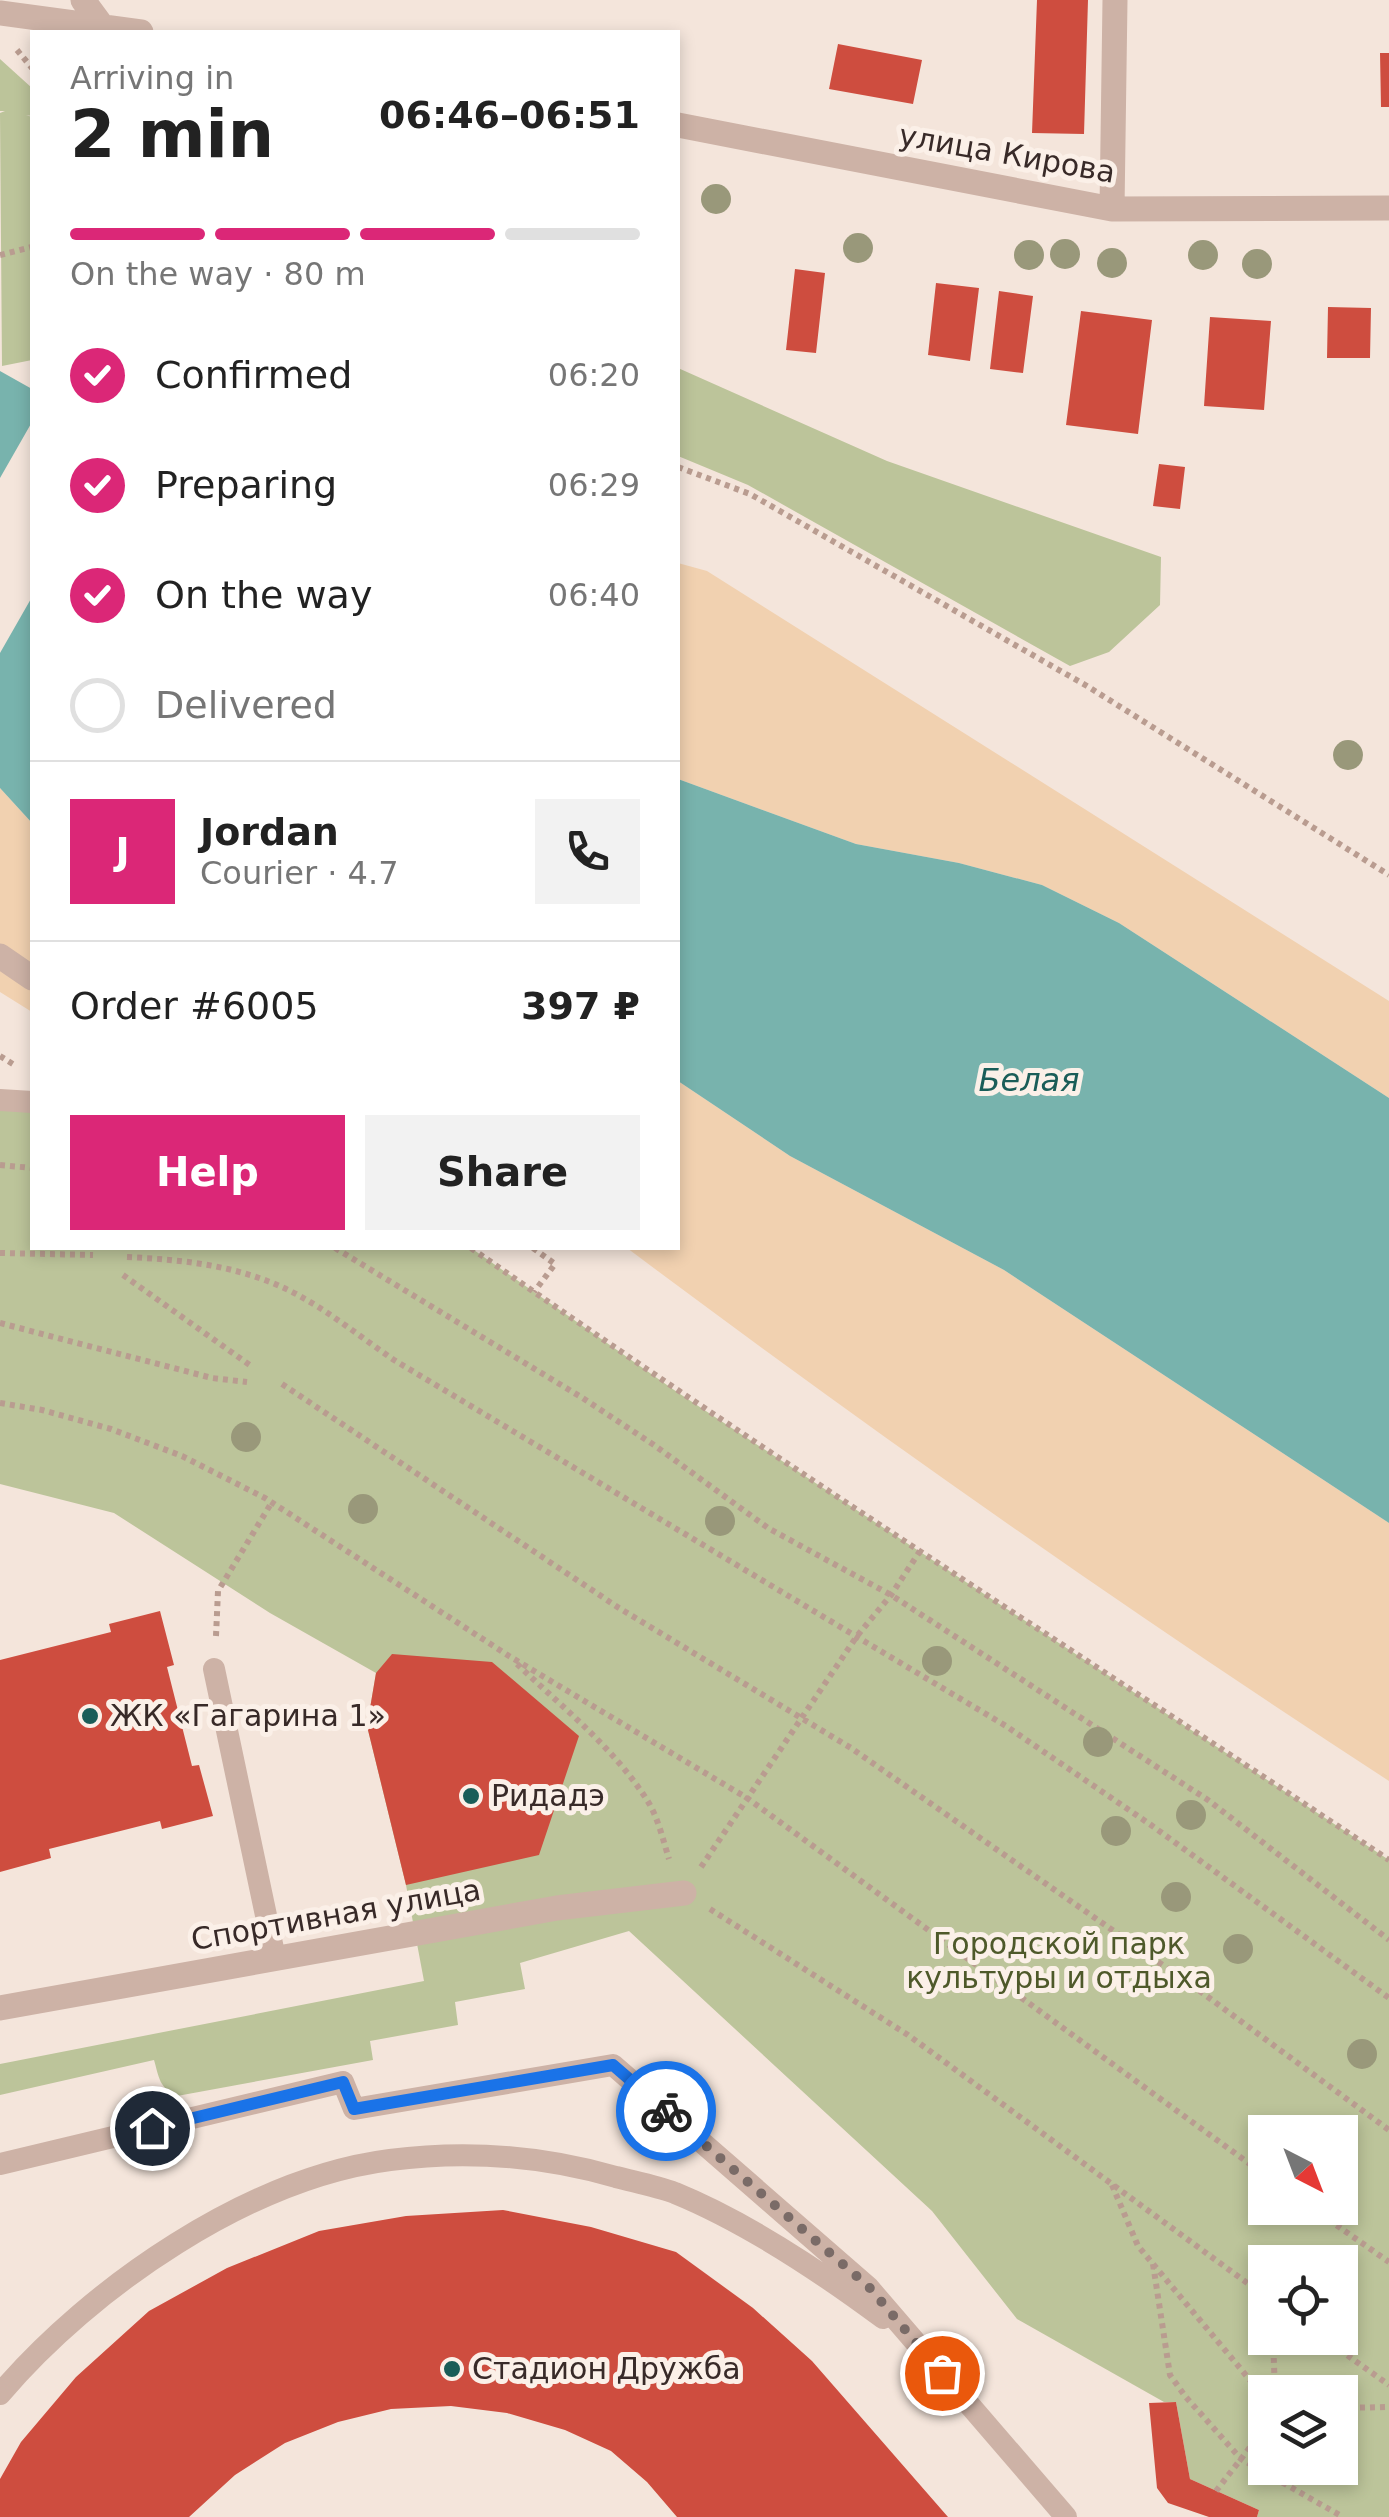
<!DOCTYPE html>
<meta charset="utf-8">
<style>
:root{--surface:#fff;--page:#f2f2f2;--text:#222;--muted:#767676;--line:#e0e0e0;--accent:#db2777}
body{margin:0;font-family:"DejaVu Sans",sans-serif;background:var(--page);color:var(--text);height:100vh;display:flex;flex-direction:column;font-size:38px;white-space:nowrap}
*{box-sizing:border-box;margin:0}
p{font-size:32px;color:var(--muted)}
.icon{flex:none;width:55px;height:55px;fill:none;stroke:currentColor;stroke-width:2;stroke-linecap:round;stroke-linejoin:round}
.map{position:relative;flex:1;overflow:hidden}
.drawer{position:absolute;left:30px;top:30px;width:650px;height:1220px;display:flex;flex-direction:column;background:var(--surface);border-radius:0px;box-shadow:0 5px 15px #0003}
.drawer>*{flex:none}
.needle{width:65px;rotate:138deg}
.controls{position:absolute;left:1248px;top:2115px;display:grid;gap:20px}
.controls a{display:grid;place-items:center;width:110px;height:110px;border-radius:0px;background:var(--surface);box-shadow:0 5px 15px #0003;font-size:50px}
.pin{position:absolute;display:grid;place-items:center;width:85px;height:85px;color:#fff;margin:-42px;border:5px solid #fff;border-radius:50%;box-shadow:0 2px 10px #0007}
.courier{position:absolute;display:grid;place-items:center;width:100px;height:100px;margin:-50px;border:8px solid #1a73e8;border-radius:50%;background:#fff;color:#222;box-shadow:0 2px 12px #0007}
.summary em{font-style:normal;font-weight:700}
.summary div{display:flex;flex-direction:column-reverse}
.summary{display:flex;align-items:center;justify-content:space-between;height:170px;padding:0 40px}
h1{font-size:65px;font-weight:700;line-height:75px}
.bar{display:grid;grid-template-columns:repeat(4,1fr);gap:15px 10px;align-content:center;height:120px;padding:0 40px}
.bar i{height:12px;border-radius:8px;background:var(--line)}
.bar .active{background:var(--accent)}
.bar p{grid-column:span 4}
.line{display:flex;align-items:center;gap:25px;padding:0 40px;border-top:2px solid var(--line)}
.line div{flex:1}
.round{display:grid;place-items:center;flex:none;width:105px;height:105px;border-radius:0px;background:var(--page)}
ol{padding:0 40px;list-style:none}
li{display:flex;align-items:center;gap:30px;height:110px}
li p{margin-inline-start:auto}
li .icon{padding:10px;border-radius:50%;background:var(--accent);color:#fff;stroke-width:4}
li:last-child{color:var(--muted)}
li i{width:55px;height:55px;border:5px solid var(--line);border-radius:50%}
.cta{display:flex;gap:20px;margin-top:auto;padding:20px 40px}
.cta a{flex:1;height:115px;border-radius:0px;background:var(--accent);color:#fff;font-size:40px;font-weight:700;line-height:115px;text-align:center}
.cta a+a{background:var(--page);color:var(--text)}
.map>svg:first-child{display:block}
.green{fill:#bcc49a;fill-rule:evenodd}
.sand{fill:#f1d1b0}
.water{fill:#78b3ad}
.building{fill:#ce4d3f}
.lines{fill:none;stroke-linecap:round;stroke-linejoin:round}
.path{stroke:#b99c90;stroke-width:6;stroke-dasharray:5 5;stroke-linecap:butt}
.service{stroke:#cdb2a6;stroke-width:22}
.minor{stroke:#cdb2a6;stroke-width:25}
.tree{fill:#99987a}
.done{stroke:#7a6b67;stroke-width:10;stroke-dasharray:0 18}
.route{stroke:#1a73e8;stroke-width:12}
.poi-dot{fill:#1a5d58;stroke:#fbf0e8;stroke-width:4}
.labels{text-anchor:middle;stroke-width:10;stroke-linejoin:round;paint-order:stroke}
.street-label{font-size:30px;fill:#382a28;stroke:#fbf0e8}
.poi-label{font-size:30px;fill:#382a28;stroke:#fbf0e8;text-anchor:start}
.park-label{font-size:30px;fill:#4e592a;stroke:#fbf0e8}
.water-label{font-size:32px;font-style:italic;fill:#1a5d58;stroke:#fbf0e8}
</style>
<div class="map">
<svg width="1389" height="2517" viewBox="0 0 1389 2517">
<rect width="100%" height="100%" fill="#f4e5db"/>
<path class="green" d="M0,59L32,88V116L26,115L32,117V360L2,366L0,113L5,111H0Z
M678,368L887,461L1161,557L1160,605L1109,652L1070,666L748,485L678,456Z
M0,1100L32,1102V1248H471L677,1392L1389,1860V2517H1257L1259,2510L1190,2479L1176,2402H1164L1017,2319L932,2211L629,1931L520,1963L525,1989L455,2002L458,2025L370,2041L373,2060L177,2096C159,2088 159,2077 154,2060L0,2095V2064L424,1981L406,1885L367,1726L376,1673L270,1613L114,1513L0,1484ZM1265,2132H1340V2208H1265ZM1265,2262H1340V2338H1265ZM1265,2392H1340V2468H1265Z"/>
<path class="sand" d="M678,563L707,571L1389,1001V1098L1119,923L1042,885L959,863L856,844L678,779Z
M0,788L32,823V1012L0,992Z
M678,1081L790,1156L1004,1270L1389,1523V1781C1129,1612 875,1434 627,1248H678Z"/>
<path class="water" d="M0,371L32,389V422L0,478Z
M32,597V823L0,788V653Z
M678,779L856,844L959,863L1042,885L1119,923L1389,1098V1523L1004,1270L790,1156L678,1081Z"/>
<path class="building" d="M1037,0H1088L1084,134L1032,133Z
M838,44L922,60L913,104L829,89Z
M1380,53H1389V107H1381Z
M795,269L825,273L816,353L786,350Z
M936,283L979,288L970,361L928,355Z
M999,291L1033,296L1023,373L990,369Z
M1328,307L1371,308L1370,358H1327Z
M1081,311L1152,320L1138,434L1066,425Z
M1210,317L1271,321L1264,410L1204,406Z
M1159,464L1185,467L1180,509L1153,506Z
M160,1611L174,1665L167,1667L192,1766L199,1765L213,1816L162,1829L160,1821L49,1849L51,1858L0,1872V1660L111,1632L109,1624Z
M392,1654L492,1662L579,1736L539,1855L406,1885L367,1726L376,1673Z
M503,2210L591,2227L676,2252L753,2308L812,2361L948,2517H677L647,2482L611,2451L565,2430L507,2413L451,2406L391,2409L338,2422L285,2443L235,2475L189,2517H0V2479L21,2442L76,2377L149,2311L227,2268L319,2231L406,2216Z
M1176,2402L1190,2479L1259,2510L1257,2517H1209L1168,2503L1157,2488L1149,2403Z"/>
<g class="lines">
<path class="path" d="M17,50L32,68
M0,255L32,247
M678,467L750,494L1087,686L1389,875
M0,1056L16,1066
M0,1165L32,1168
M335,1248L581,1397L654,1445L768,1528L891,1595L1208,1800L1389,1940
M471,1248C772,1459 1083,1656 1389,1860
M533,1248L555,1264L534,1292
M0,1253L93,1255
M127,1257C187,1260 244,1266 298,1295C331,1313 362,1338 394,1360L1006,1726L1151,1825L1389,1998
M123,1275L251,1366
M0,1323L212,1378L247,1382
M282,1384L619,1608L851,1748L1197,1989L1389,2130
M0,1403L42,1410L111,1429L182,1456L265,1498L509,1656L747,1798L1265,2175
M216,1636L218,1591L272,1502
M517,1664C562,1707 613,1747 647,1800C658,1817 663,1840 669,1859
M701,1867L857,1636L891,1595L920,1551
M710,1909L908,2035L1265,2296
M1112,2185L1138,2246L1265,2398
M1312,2208L1389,2262
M1153,2264L1170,2375L1185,2396L1241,2459L1343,2517
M1273,2338L1275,2392
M1323,2338L1389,2385
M1340,2408L1389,2407
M1216,2491L1265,2428"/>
<path class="service" d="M0,1100L32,1102
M214,1669L275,1958
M0,2164L343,2082L354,2109L613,2065L868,2287L1066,2517
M0,2394C91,2287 249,2178 390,2160C466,2150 543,2156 616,2177C635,2182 656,2186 675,2193C746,2222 821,2272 883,2318"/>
<path class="minor" d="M83,0L102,26
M0,13L141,32
M678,125L1112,209L1389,208
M1112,209L1115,0
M0,956L32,978
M0,2008L557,1908L684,1893"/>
</g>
<g class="tree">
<circle cx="716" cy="199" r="15"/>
<circle cx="858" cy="248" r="15"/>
<circle cx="1065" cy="254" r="15"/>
<circle cx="1029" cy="255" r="15"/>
<circle cx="1203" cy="255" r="15"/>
<circle cx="1112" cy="263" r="15"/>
<circle cx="1257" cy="264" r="15"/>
<circle cx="1348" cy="755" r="15"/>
<circle cx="246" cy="1437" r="15"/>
<circle cx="363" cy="1509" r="15"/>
<circle cx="720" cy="1521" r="15"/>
<circle cx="937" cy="1661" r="15"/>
<circle cx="1098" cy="1742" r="15"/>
<circle cx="1191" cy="1815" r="15"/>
<circle cx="1116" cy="1831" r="15"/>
<circle cx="1176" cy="1897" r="15"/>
<circle cx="1238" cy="1949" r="15"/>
<circle cx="1362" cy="2054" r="15"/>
</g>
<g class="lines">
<path class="done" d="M666,2111L868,2286L942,2373"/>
<path class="route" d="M152,2128L343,2082L354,2109L613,2065L666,2111"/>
</g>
<g class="poi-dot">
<circle cx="90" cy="1716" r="10"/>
<circle cx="471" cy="1796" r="10"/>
<circle cx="452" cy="2369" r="10"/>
</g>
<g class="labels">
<g class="street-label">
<text transform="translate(1007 154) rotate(10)" y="10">улица Кирова</text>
<text transform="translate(336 1915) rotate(-10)" y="10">Спортивная улица</text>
</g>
<g class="poi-label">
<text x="110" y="1726">ЖК «Гагарина 1»</text>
<text x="491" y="1806">Ридадэ</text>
<text x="472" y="2379">Стадион Дружба</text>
</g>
<g class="park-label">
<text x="1059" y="1954">Городской парк<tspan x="1059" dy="34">культуры и отдыха</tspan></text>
</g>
<g class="water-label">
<text x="1029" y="1091">Белая</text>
</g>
</g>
</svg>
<div class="controls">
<a><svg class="needle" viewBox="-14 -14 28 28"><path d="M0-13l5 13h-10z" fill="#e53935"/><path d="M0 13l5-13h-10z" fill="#767676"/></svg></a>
<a><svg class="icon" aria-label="locate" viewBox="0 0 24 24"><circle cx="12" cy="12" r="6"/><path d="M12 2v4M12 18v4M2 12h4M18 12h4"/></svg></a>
<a><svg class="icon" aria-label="layers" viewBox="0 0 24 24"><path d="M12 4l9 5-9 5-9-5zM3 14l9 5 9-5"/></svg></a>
</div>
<div class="pin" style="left:942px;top:2373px;background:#ea580c"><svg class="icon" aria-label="bag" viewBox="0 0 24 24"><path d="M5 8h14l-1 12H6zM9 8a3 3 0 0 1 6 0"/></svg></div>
<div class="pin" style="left:152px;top:2128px;background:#1f2937"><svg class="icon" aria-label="home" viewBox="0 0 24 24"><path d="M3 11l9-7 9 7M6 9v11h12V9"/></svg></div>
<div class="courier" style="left:666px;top:2111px"><svg class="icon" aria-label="bike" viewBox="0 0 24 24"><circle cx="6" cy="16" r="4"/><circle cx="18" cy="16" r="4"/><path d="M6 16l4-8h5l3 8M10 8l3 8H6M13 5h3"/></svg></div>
<section class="drawer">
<div class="summary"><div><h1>2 min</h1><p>Arriving in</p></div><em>06:46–06:51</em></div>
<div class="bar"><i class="active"></i><i class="active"></i><i class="active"></i><i></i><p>On the way · 80 m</p></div>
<ol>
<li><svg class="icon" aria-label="check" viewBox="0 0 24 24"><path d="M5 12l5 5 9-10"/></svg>Confirmed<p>06:20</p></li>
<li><svg class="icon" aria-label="check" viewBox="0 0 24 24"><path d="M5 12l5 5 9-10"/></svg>Preparing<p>06:29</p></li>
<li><svg class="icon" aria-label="check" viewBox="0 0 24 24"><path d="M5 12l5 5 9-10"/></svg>On the way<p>06:40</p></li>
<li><i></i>Delivered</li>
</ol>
<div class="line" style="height:180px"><b class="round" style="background:var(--accent);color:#fff">J</b><div><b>Jordan</b><p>Courier · 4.7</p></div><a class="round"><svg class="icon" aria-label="phone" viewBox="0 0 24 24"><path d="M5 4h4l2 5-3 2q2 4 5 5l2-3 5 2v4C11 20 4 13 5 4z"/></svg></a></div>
<div class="line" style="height:130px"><div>Order #6005</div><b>397 ₽</b></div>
<div class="cta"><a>Help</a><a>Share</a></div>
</section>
</div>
